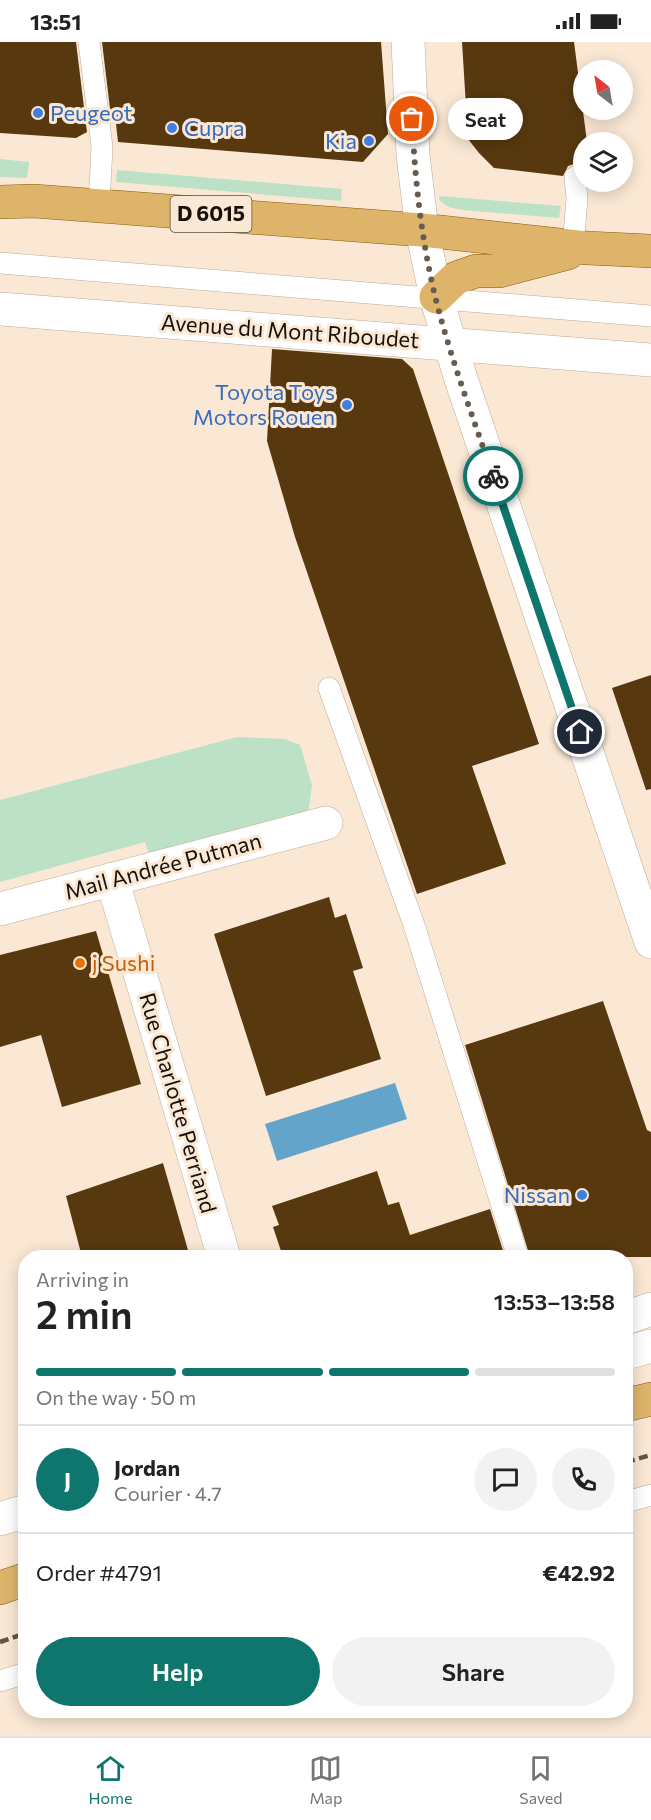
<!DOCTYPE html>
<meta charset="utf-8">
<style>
:root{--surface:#fff;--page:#f2f2f2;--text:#222;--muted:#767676;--line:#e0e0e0;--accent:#0f766e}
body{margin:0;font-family:Commissioner,sans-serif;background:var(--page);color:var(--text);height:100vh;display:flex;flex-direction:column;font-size:22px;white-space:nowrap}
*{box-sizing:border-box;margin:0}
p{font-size:20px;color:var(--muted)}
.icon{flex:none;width:33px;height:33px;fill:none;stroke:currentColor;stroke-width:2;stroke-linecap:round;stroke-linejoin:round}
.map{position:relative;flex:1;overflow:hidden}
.drawer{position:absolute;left:18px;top:1208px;width:615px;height:468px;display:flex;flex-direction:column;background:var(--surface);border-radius:24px;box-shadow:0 3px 15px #0003}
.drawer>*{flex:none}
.needle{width:39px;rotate:329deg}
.buttons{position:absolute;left:573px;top:18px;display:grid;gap:12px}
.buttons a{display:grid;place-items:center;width:60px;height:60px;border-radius:50%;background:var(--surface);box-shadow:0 3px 15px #0003;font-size:30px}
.pin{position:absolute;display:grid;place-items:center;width:51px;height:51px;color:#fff;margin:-26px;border:3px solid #fff;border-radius:50%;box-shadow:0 2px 6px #0007}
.courier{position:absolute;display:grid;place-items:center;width:60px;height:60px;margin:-30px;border:4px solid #0f766e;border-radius:50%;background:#fff;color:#222;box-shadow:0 2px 8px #0007}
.bubble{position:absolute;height:42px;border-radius:21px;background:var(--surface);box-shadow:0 3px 15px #0003;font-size:20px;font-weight:600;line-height:42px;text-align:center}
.head em{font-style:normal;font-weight:600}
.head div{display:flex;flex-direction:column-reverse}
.head{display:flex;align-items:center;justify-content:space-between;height:102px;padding:0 18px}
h1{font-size:39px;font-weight:600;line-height:45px}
.bar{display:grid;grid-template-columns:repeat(4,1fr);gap:9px 6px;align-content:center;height:72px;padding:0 18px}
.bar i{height:8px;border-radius:4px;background:var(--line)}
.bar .active{background:var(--accent)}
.bar p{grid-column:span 4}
.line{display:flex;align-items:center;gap:15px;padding:0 18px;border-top:2px solid var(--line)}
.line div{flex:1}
.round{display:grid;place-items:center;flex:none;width:63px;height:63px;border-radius:32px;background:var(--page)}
.button{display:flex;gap:12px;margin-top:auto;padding:12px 18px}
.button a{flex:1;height:69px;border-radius:36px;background:var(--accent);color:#fff;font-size:24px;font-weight:600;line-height:69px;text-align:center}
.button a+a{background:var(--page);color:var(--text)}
.status{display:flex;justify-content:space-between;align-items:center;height:42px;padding:0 30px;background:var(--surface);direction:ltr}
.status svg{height:16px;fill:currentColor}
.dock{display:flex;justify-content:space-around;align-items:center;height:84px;border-top:2px solid var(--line);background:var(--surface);font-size:16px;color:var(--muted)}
.dock a{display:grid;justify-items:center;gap:3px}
.dock .active{color:var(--accent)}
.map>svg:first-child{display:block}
.green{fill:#bce1c6}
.water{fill:#63a4cb}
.building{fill:#58390f}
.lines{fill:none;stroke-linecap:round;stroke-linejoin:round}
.service-casing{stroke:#bcab98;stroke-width:22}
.minor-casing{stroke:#bcab98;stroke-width:34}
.tertiary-casing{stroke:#bcab98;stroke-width:34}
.primary-casing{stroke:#8a5a08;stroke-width:34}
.service{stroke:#fff;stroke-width:21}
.minor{stroke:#fff;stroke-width:33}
.tertiary{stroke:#fff;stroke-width:33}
.primary{stroke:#deb46b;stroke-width:33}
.rail{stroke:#5f564a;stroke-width:4.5;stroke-dasharray:9 4.5;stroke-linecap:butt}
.done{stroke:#665c50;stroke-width:6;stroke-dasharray:0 10.8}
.route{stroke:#0f766e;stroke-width:8}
.shop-dot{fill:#3f7fe0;stroke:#fae8d4;stroke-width:2}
.food-dot{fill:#e8710a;stroke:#fae8d4;stroke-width:2}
.labels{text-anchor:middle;stroke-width:6;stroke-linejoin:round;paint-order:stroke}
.shield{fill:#fae8d4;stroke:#5a5146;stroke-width:1.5}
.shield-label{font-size:21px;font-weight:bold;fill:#161009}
.shop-label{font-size:22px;fill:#366cbe;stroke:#fae8d4;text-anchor:end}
.street-label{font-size:22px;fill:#161009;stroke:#fae8d4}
.food-label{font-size:22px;fill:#c56008;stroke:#fae8d4;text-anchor:start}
</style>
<div class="status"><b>13:51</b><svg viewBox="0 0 49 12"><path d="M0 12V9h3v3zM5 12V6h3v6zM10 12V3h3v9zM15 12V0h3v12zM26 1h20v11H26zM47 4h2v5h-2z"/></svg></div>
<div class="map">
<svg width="651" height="1694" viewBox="0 0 651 1694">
<rect width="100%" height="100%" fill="#fae8d4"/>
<path class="green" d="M0,117L29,120L27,136L0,135Z
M117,128L342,147L341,159L116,140Z
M439,154L561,164L559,176L462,168C452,166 445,165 439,157Z
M237,695L285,697L300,703L312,743L308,772L149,812L145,800L0,840V758Z"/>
<path class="water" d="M395,1041L407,1077L277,1119L265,1082Z"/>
<path class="building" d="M0,0H76L87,90L76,96L0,91Z
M102,0H381L388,92L363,120L118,100L115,73L111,75Z
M462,0H574L587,100H584V126L574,122L568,124L563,134L494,126L479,111L468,97Z
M272,307L402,317L413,327L539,702L472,724L506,822L417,852L295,495L267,399Z
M651,633V747L646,748L612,646Z
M329,855L335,876L346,872L363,926L353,929L381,1017L266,1054L214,892Z
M96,889L141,1042L62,1065L41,993L0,1005V913Z
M603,959L647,1088L651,1090V1215H530L465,1003Z
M163,1121L190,1215H82L66,1154Z
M377,1129L388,1163L399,1160L410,1193L490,1167L505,1215H283L273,1185L279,1183L272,1164Z"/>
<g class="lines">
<defs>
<path id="service" d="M89,0L102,105L99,163
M573,204L577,157L575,135
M0,221C217,238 434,256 651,274
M329,646L414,883L518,1215
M626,1460L651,1453
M0,1639L26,1631"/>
<path id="minor" d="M112,837L224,1215
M0,867L326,781
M626,1276L651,1267
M0,1477L26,1469"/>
<path id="tertiary" d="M408,0L413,113L422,188L436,255L461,337L651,900
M0,267L651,318
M626,1311L651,1304"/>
<path id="primary" d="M0,160L34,159L422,188L587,206L651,209
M436,255L456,236L476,229H499L568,211
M626,1363L651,1357
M0,1546L26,1537"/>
</defs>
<use href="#service" class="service-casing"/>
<use href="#minor" class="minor-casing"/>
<use href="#tertiary" class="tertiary-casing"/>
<use href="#primary" class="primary-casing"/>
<use href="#service" class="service"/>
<use href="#minor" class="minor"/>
<use href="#tertiary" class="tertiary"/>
<use href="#primary" class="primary"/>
<path class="rail" d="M626,1420L651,1413
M0,1600L26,1591"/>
</g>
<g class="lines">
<path class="done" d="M412,77C415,138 421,195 435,254C450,315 473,375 493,434"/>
<path class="route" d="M493,434L580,690"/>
</g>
<g class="shop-dot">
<circle cx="38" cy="71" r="6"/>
<circle cx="172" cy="86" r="6"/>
<circle cx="369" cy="99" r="6"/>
<circle cx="347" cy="363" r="6"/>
<circle cx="582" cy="1153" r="6"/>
</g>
<circle class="food-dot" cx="80" cy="921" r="6"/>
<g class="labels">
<rect class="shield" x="170.5" y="154" width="81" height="36" rx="4.5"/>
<g class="shield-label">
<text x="211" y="179">D 6015</text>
</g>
<g class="shop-label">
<text x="50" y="79" text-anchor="start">Peugeot</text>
<text x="184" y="94" text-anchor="start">Cupra</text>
<text x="357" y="107">Kia</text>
<text x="335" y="358">Toyota Toys<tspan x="335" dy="25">Motors Rouen</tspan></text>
<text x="570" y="1161">Nissan</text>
</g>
<g class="street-label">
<text transform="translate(290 289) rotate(4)" y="8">Avenue du Mont Riboudet</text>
<text transform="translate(163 824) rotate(-15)" y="8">Mail Andrée Putman</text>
<text transform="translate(178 1061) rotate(74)" y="8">Rue Charlotte Perriand</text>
</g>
<g class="food-label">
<text x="92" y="929">j Sushi</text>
</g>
</g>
</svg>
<div class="buttons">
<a><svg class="needle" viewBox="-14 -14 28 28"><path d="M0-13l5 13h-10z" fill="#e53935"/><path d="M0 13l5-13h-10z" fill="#767676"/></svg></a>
<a><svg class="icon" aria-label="layers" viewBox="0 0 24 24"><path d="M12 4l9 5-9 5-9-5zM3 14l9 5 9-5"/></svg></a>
</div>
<div class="pin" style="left:412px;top:77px;background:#ea580c"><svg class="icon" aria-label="bag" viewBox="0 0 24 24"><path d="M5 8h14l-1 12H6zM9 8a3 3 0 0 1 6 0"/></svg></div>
<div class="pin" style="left:580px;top:690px;background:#1f2937"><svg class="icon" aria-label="home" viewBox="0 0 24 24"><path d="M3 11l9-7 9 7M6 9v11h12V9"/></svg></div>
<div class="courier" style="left:493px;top:434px"><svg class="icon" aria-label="bike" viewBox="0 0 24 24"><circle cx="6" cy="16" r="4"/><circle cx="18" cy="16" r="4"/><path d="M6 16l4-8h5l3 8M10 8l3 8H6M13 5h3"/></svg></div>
<div class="bubble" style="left:448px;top:56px;width:75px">Seat</div>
<section class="drawer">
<div class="head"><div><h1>2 min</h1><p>Arriving in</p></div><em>13:53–13:58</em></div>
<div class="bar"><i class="active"></i><i class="active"></i><i class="active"></i><i></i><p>On the way · 50 m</p></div>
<div class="line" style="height:108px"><b class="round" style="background:var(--accent);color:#fff">J</b><div><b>Jordan</b><p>Courier · 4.7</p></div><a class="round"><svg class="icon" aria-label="chat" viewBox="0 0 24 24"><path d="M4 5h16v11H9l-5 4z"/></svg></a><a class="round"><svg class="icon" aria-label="phone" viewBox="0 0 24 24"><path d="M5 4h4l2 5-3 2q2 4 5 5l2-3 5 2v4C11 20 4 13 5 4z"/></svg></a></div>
<div class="line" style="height:78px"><div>Order #4791</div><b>€42.92</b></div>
<div class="button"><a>Help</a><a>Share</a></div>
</section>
</div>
<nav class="dock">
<a class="active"><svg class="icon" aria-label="home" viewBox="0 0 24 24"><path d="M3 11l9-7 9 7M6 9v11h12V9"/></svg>Home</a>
<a><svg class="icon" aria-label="map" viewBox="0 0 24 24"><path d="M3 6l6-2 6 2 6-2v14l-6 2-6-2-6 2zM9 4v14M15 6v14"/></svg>Map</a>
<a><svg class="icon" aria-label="saved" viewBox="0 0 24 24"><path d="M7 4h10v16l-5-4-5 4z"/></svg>Saved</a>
</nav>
